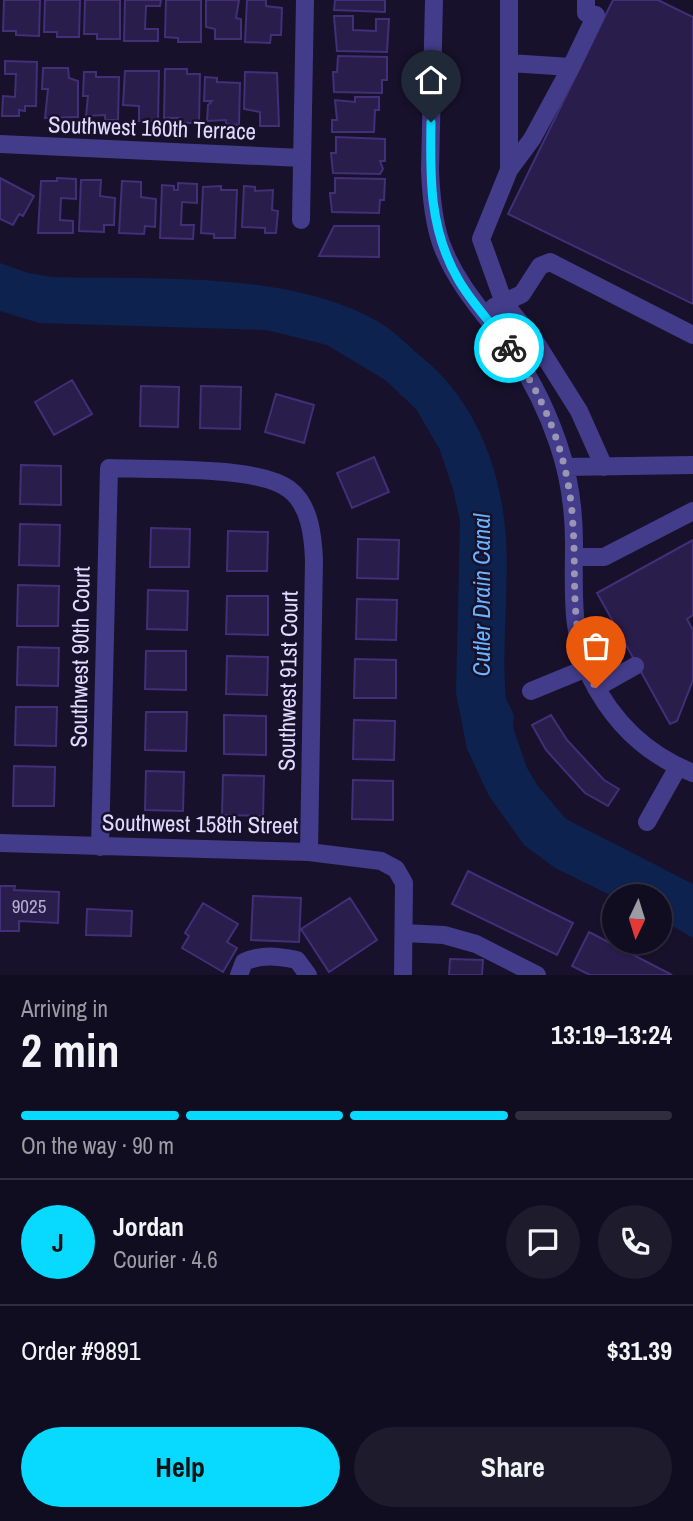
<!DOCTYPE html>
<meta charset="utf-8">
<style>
:root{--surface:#110d20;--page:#1e1b2d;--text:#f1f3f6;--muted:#9c9ca5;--line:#302d3e;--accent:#08daff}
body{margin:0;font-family:"Archivo Narrow",sans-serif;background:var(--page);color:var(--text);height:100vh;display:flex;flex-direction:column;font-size:26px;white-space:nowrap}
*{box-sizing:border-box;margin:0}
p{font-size:23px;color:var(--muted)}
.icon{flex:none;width:38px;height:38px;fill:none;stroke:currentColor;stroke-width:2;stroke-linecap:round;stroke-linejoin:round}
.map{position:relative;height:975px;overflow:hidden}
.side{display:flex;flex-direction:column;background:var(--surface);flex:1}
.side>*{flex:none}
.needle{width:46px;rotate:184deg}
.tools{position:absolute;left:602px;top:884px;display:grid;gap:14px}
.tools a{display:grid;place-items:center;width:70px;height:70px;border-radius:50%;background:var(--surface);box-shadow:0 2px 5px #0004,0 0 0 2px var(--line);font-size:35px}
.pin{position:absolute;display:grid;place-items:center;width:60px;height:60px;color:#fff;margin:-72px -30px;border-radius:50% 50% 50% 0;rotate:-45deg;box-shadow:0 0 7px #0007}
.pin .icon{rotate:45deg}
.courier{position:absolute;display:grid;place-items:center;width:70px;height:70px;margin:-35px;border:5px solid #08daff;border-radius:50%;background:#fff;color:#222;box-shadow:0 2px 9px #0007}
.headline em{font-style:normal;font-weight:700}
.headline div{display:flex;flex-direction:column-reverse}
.headline{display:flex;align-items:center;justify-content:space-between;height:119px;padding:0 21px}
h1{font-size:46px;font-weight:700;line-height:52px}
.bar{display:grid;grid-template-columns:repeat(4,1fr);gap:10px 7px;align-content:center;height:84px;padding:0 21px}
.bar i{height:9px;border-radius:5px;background:var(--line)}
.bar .selected{background:var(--accent)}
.bar p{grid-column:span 4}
.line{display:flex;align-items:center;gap:18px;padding:0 21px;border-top:2px solid var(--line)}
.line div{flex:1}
.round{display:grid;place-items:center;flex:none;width:74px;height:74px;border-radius:37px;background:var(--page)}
.cta{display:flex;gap:14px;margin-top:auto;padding:14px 21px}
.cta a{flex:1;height:80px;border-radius:42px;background:var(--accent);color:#111;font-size:28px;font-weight:700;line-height:80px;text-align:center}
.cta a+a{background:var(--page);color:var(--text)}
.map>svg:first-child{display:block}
.water{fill:#0d224e}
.building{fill:#291d4c;stroke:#412f78;stroke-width:2}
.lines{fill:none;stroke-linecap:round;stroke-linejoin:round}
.minor{stroke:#433c8a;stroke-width:18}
.done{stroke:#9a94b5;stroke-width:7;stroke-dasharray:0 12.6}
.route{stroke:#08daff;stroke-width:9}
.labels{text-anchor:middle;stroke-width:5;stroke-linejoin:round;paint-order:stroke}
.number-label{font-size:19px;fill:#b3acd2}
.street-label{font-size:23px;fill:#e1dbff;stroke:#17112b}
.water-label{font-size:24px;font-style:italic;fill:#69b3ff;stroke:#17112b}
</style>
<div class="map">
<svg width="693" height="975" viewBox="0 0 693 975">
<rect width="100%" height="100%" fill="#17112b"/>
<path class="water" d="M0,263L28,273L52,277C154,280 288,270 379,322C396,332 408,346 424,359C466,394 491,445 501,499C514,564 500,633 506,699L514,715L513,727L527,768L538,786L566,819L693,884V938L674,927L660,923V896L614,897L555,868L524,845L489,796L467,749L456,693L460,521L453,489L440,450L416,409L385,380L327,345L266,330L39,323L0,311Z"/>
<path class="building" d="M4,0H40L39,36L16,35V31H3Z
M45,0H80L79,37H57V32H44Z
M85,0H120V39H97V34H84Z
M125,0H161L160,6H146L145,29H158V41H124Z
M166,0H201V42H178V38L165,37Z
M206,0H239L236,18L241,19V39H215V29L206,27Z
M247,0H266V6L282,8L281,35H271L270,43L245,42Z
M335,0H385V12L334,10Z
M613,0H658L693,17V304L508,214Z
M334,16H353V30L376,31V19H389L387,52L337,51Z
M338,56L387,57V80H382V93L334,92L333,72H337Z
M5,61L37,62L36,106H25V111L19,110V116H2L3,96L15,97L16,74H5Z
M43,68H68L69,78L78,81V117L45,118L48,89H42Z
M165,69H187V74H200L199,123H179V118H164Z
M125,71H159L158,121H139V106L123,105Z
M84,72H96V77H119L118,120H105V115L86,116L88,96H83Z
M245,72L277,73L279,126H260V112L244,109Z
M205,77L217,78V82L240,83L239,125L226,124V120L207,121L208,105L212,101H204Z
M355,97H379V110H375L374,132H332V120H337L335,100L355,102Z
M336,137L385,139V161H380L383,169L380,174L333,173L331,153H336Z
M0,178L34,196L23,216L19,214L13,225L0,219Z
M57,178L76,179V199L61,198L60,220L73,221V233H38L41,181H57Z
M335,178L385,179L384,200H380L379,213L332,212L330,193H335Z
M81,180H101L100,196L115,198L114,225H104V232L79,231Z
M122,181L141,182V197L156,199L155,227L145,226L144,234L119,233Z
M178,183L197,184V203L182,202L181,225H194L193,239L160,238L162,185L174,186V190H178Z
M221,186V190H237L235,238H214V234L201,233L203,187Z
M244,186L255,187V191L273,190L272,210L278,211L276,233H265V228L242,227Z
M334,226H379V257L319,256Z
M72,380L92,414L54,435L35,402Z
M141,386L179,387L178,427L140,426Z
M201,386L241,387L240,429L200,428Z
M276,394L314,405L304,443L265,432Z
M374,457L389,492L352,508L337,473Z
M21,465L61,466V505L20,504Z
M20,524L60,525L59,566L19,565Z
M151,528L190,529L189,567H150Z
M228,531L268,532L267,571H227Z
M358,539L399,540L398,579L357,578Z
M693,540V615L687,619L693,630V680L677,721L670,724L597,593Z
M18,585L59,586L58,626H17Z
M148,590L188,591L187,630L147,629Z
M227,596H268V635L226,634Z
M357,599L397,600L396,640L356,639Z
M18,647L59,648L58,686L17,685Z
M146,651H186V690L145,689Z
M227,656L268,657L267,695L226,694Z
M355,659L396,660V698H354Z
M16,707H57L56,746L15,745Z
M146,712H187L186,751L145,750Z
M224,715L266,716V755L224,754Z
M551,715L567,740L604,780L619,789L608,806L585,793L546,750L532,725Z
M354,720L395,721L394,760L353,759Z
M14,766L55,767L54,806H13Z
M146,771L184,772L183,811L145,810Z
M223,775L264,776L263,816L222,815Z
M353,780L393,781V820L352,819Z
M468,871L573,923L557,955L452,904Z
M0,886H15L14,890L59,892L58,923L19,921V931H0Z
M253,896L301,898L299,942L251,940Z
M350,898L377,940L329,972L301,929Z
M203,903L238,924L227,942L237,948L223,972L182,948L189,936L185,933Z
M87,909L132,911L131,936L86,935Z
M589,932L672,975H590L572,966Z
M450,959L483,960L482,975H449Z"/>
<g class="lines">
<path class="minor" d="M434,0L430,170C431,195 433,220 441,243C454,279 478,307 501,336C526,368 545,405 558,443C569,475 574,509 574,543C574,589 570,634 591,678C613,722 647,755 693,773
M509,0V170L481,239L504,303L535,341L579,411L604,467
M509,63L571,67L596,15L586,13V0
M0,144L302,158
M509,170L532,139L571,67
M301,220L305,0
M494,307L522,294L540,266L550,262L693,335
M565,467L693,465
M574,557H604L693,511
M596,688L635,666
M531,691L587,668
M647,822L678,767
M0,843L309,852L381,861L396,869L404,883L403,975
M100,847L109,468C150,470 260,465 290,490C310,506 313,536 314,560L309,852
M404,933L444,935L476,944L537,975
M239,975L244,962C262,954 277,956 297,960L308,975"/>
</g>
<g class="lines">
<path class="done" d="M509,348C547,400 570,462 573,526C577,584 568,635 596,688"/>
<path class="route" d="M431,122C430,177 429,229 458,279C472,304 493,324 509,348"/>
</g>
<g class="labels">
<g class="number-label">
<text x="29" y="913">9025</text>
</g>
<g class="street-label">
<text transform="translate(152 128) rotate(2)" y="8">Southwest 160th Terrace</text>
<text transform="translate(80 657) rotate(-89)" y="8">Southwest 90th Court</text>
<text transform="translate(288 681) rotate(-89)" y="8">Southwest 91st Court</text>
<text transform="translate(200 824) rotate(1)" y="8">Southwest 158th Street</text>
</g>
<g class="water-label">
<text transform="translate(482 595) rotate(-90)" y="8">Cutler Drain Canal</text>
</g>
</g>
</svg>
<div class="tools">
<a><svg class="needle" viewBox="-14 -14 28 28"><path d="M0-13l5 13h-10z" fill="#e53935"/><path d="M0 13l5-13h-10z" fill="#9c9ca5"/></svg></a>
</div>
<div class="pin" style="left:596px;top:688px;background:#ea580c"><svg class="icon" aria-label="bag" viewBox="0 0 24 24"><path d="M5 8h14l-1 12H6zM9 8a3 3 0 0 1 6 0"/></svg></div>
<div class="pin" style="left:431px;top:122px;background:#1f2937"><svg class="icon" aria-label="home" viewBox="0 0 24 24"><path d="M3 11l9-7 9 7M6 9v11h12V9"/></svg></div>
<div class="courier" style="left:509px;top:348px"><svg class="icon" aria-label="bike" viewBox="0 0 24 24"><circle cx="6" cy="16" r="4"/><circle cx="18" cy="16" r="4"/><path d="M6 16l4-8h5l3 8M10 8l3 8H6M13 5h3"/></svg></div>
</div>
<section class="side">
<div class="headline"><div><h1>2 min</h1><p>Arriving in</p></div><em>13:19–13:24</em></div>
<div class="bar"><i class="selected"></i><i class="selected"></i><i class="selected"></i><i></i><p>On the way · 90 m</p></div>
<div class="line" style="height:126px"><b class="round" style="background:var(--accent);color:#111">J</b><div><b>Jordan</b><p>Courier · 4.6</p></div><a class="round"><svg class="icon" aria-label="chat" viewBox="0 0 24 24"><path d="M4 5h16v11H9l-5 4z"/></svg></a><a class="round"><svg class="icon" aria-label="phone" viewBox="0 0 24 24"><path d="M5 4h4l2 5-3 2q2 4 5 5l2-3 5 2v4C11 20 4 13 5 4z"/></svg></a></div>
<div class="line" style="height:91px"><div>Order #9891</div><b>$31.39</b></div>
<div class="cta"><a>Help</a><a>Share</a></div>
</section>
